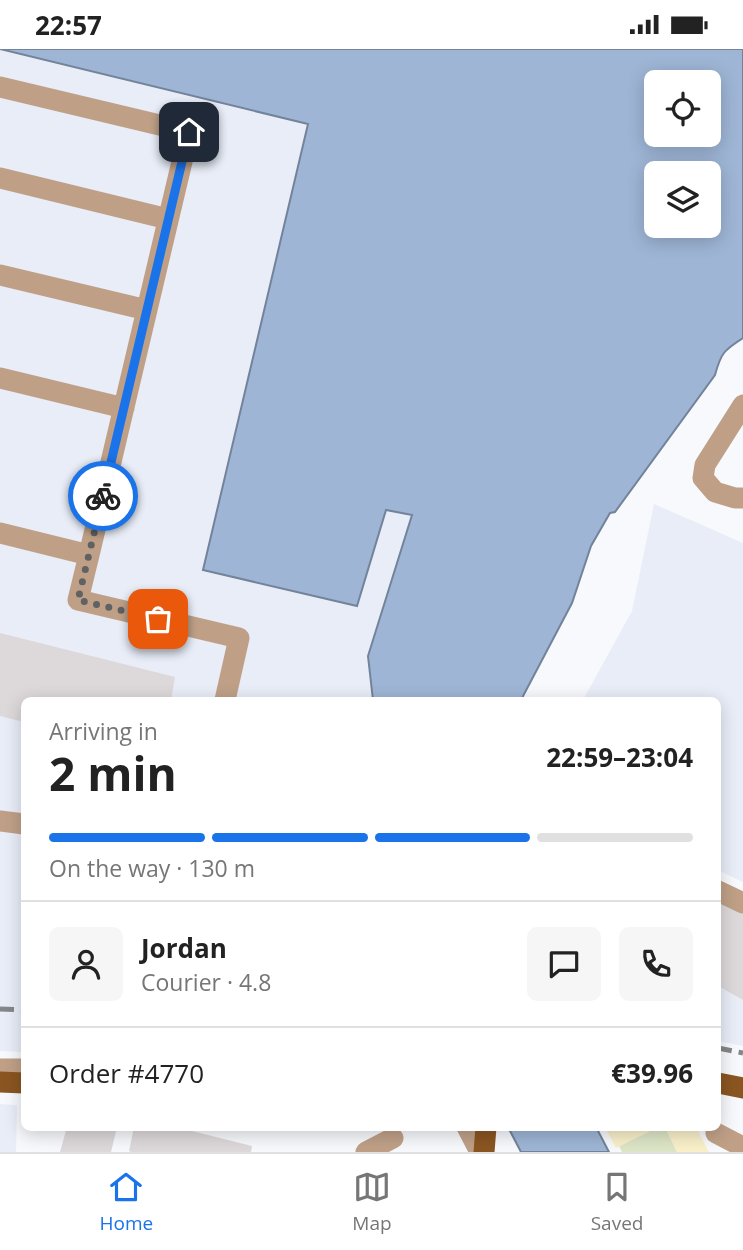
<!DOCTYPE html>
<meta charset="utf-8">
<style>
:root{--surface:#fff;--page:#f6f6f6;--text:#222;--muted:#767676;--line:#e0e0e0;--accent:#1a73e8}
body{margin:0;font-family:"Open Sans",sans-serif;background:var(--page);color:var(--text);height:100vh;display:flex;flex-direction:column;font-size:26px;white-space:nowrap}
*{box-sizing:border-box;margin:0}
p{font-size:23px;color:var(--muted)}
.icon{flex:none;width:38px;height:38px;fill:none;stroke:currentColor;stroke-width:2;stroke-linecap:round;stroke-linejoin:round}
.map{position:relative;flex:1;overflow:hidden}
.side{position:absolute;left:21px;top:648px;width:700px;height:434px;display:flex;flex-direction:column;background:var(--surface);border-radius:10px;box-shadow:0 4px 18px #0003}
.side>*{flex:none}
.tools{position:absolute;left:644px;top:21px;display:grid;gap:14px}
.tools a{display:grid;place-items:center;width:77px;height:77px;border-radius:10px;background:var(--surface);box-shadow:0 4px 18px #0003;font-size:35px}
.pin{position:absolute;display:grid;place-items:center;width:60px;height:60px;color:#fff;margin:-30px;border-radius:14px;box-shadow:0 4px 10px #0006}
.courier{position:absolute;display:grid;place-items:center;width:70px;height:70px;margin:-35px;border:5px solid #1a73e8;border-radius:50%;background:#fff;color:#222;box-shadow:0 2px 9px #0007}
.headline em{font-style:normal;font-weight:700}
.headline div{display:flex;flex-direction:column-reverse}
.headline{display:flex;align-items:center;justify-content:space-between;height:119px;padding:0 28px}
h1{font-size:46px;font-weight:700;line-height:52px}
.bar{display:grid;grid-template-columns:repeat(4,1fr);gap:10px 7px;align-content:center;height:84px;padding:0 28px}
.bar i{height:9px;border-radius:5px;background:var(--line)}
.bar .active{background:var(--accent)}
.bar p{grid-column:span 4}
.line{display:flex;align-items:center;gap:18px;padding:0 28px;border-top:2px solid var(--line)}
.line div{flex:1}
.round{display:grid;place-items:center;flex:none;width:74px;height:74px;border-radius:10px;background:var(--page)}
.status{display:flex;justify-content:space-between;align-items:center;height:49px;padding:0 35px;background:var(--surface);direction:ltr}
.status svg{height:19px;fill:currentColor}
.tabs{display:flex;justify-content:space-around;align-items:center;height:98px;border-top:2px solid var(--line);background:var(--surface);font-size:19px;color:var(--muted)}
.tabs a{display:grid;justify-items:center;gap:4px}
.tabs .active{color:var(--accent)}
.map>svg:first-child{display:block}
.built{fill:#e8edf8}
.green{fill:#dde5c7}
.sand{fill:#f9f0ca}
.water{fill:#9eb5d5;stroke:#73839a;stroke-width:2;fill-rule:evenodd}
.building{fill:#ddd8da}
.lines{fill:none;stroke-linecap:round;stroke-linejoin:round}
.minor{stroke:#bfa087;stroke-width:21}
.major{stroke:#8a5521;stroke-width:21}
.rail{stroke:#848688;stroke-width:5;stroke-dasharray:14 7;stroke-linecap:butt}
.done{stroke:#606163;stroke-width:7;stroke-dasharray:0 12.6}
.route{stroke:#1a73e8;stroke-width:9}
</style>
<div class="status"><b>22:57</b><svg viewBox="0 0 49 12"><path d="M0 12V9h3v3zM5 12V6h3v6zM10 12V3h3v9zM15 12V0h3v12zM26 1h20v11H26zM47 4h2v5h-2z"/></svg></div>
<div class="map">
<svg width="743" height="1103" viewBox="0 0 743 1103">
<rect width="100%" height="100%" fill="#f7f9fd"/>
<path class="built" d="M0,1L308,75L203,521L386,461L413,466L368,607L373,651H24V1003L0,1002Z
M654,455L743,494V833L720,822L718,828V651H583L632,562Z
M718,937L743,951V997L718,992Z
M0,1055L17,1056L16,1103H0Z"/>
<path class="green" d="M658,1078H665L677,1103H622L619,1097Z"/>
<path class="sand" d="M605,1078H658L616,1099Z
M665,1078H696L709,1103H677Z"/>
<path class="water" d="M0,0H743V289C724,301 721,304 715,326L615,463L610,464L591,497L572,554L521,651H373L368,607L412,466L386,461L357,557L203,521L308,75ZM656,33H709V86H656ZM656,124H709V177H656Z
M508,1078H596L609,1103H521Z"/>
<path class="building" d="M0,584L175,628L171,651H24V673L0,667Z
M718,850L743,863V951L718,937Z
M67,1078H117L111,1103H60Z
M134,1078H176L252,1097L251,1103H131L129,1102Z"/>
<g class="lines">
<path class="minor" d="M0,38L189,83L89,506L0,484
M0,129L168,170
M0,226L147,261
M0,329L124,359
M743,356L705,416L703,429L715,443L735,449H743
M89,506L78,551L239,589L225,651
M0,772L24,775
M718,842L743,854
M0,1020H24
M467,1078L480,1103
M716,1084L743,1098
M366,1103L393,1089"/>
<path class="major" d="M0,1033L24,1034
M718,1034L743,1039
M484,1103L486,1078"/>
<path class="rail" d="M0,960L24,961
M718,999L743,1004"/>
</g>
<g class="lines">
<path class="done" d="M103,447L78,551L158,570"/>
<path class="route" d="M103,447L189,83"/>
</g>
</svg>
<div class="tools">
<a><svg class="icon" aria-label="locate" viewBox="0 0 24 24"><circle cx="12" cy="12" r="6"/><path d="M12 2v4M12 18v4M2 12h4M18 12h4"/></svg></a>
<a><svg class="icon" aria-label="layers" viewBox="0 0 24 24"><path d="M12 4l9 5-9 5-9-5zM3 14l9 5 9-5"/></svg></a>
</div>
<div class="pin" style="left:158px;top:570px;background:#ea580c"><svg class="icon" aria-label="bag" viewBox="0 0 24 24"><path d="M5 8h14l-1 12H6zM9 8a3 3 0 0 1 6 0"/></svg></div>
<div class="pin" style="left:189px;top:83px;background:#1f2937"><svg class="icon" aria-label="home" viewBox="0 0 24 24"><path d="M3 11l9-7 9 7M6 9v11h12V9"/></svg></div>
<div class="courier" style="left:103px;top:447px"><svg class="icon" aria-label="bike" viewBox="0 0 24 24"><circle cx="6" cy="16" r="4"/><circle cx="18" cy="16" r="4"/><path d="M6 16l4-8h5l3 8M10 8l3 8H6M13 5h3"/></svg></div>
<section class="side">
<div class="headline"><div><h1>2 min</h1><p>Arriving in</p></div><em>22:59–23:04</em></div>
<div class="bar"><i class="active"></i><i class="active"></i><i class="active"></i><i></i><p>On the way · 130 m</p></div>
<div class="line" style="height:126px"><a class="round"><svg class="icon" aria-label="person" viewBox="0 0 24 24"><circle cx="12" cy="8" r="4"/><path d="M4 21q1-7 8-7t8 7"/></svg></a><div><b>Jordan</b><p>Courier · 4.8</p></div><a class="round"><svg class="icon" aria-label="chat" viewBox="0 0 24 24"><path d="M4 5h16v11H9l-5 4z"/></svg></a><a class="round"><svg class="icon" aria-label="phone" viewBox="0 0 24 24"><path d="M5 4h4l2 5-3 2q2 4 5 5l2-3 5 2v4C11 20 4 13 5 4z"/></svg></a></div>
<div class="line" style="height:91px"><div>Order #4770</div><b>€39.96</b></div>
</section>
</div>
<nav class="tabs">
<a class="active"><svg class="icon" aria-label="home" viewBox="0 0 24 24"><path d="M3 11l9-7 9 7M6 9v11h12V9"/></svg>Home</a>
<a><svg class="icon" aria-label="map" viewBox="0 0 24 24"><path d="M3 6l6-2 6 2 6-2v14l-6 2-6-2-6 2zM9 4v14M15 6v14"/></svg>Map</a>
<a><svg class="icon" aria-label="saved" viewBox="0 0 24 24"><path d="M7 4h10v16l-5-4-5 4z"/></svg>Saved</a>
</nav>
